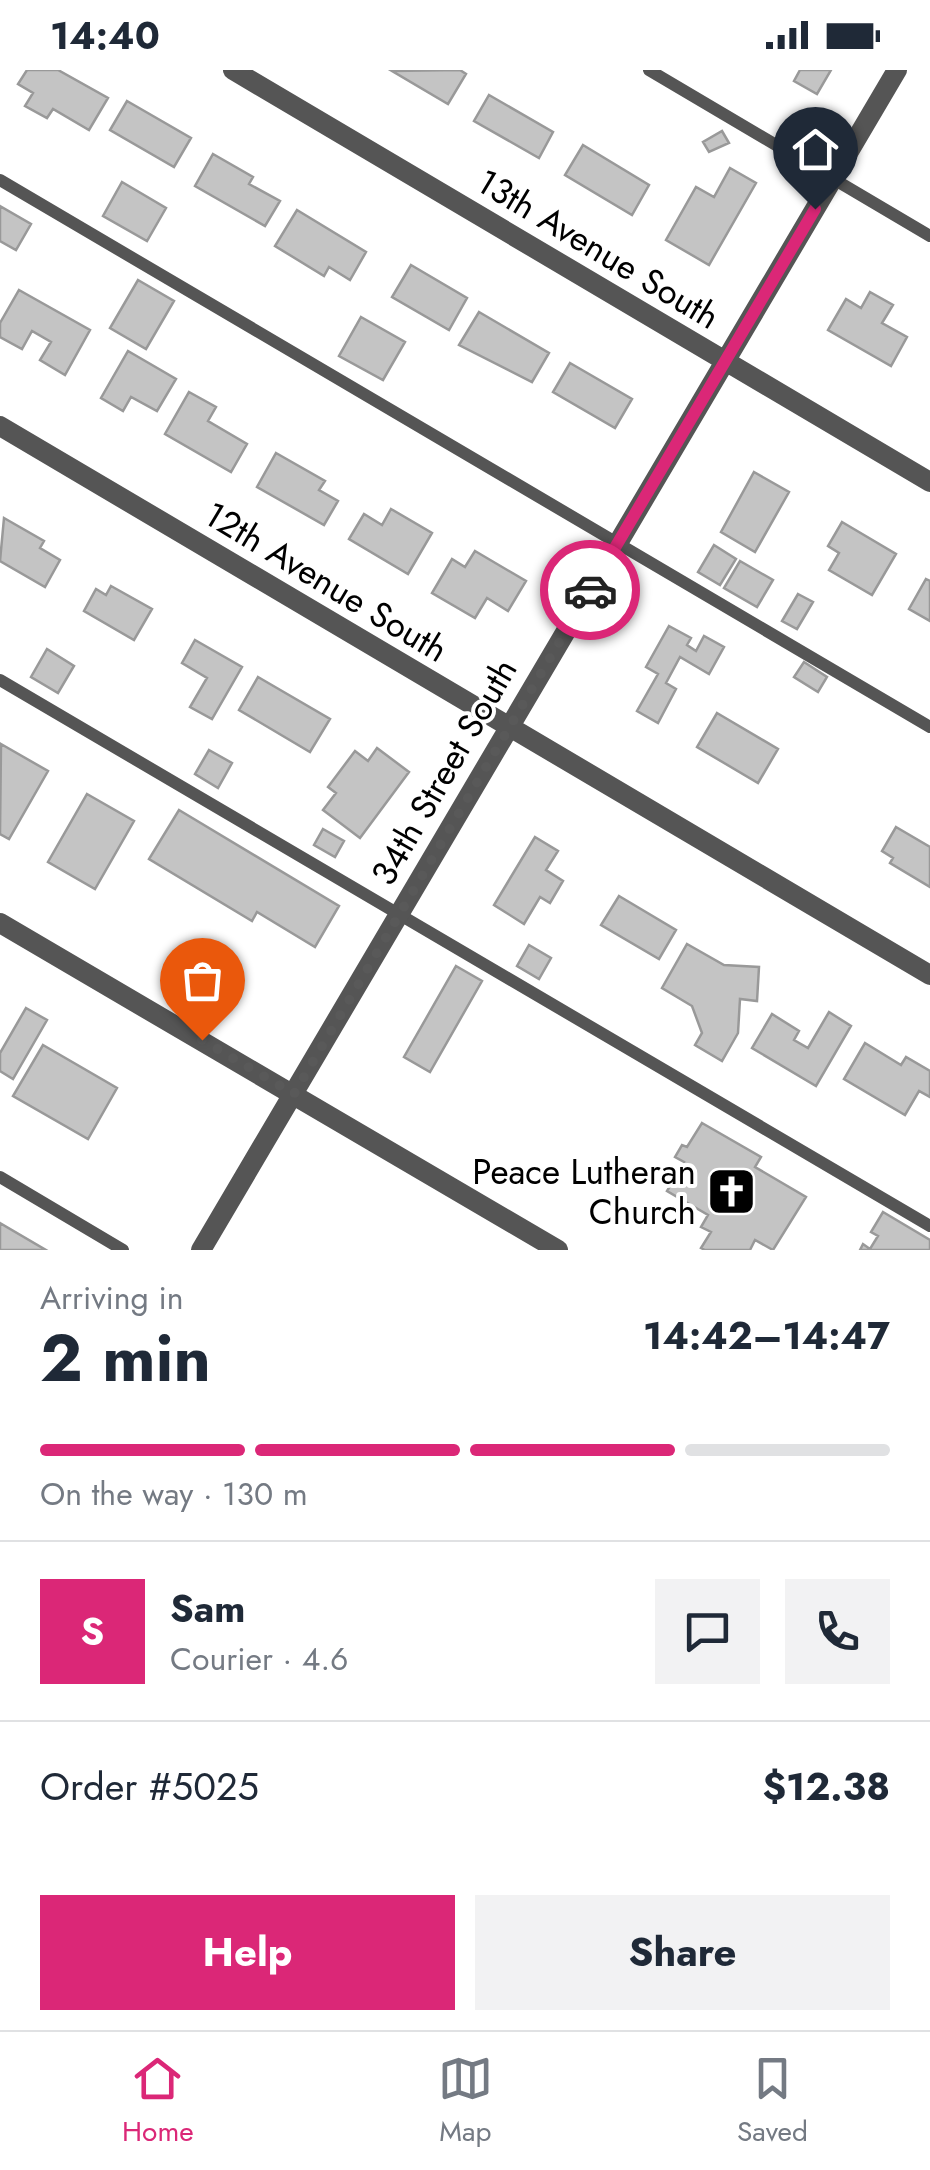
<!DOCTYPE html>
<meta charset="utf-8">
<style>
:root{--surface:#fff;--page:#f2f2f3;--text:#1f2937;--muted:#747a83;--line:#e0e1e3;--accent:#db2777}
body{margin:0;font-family:Jost,sans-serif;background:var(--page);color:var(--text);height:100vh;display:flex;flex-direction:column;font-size:38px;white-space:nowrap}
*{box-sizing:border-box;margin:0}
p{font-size:32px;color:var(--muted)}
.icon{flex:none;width:55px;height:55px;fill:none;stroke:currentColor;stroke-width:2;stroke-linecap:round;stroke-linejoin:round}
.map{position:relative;height:1180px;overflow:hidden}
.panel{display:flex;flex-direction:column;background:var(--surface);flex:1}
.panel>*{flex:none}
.pin{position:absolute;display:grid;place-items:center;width:85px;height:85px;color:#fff;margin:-102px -42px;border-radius:50% 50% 50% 0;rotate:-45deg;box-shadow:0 0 10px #0007}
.pin .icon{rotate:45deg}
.courier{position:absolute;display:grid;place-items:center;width:100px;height:100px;margin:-50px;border:8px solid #db2777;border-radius:50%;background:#fff;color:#222;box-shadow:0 2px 12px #0007}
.overview em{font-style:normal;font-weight:700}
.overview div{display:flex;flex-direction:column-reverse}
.overview{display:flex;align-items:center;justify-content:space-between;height:170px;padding:0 40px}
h1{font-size:65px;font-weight:700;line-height:75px}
.bar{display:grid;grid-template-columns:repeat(4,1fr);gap:15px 10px;align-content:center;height:120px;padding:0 40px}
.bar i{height:12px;border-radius:8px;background:var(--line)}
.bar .active{background:var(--accent)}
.bar p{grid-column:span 4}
.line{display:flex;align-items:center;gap:25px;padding:0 40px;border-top:2px solid var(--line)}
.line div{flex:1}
.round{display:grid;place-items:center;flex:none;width:105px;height:105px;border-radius:0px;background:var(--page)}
.button{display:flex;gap:20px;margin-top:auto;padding:20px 40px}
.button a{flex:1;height:115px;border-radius:0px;background:var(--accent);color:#fff;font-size:40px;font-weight:700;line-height:115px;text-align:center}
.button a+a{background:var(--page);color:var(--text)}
.status{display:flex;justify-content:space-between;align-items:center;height:70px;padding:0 50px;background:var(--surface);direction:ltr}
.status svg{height:28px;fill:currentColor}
.dock{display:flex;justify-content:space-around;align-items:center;height:140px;border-top:2px solid var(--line);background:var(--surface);font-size:28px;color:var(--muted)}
.dock a{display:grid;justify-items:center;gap:5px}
.dock .active{color:var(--accent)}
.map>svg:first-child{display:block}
.building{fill:#c4c4c4;stroke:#999;stroke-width:2.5}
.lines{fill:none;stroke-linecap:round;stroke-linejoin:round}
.lane{stroke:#555;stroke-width:12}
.street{stroke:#555;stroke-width:20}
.done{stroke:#595959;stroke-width:10;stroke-dasharray:0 18}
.route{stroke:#db2777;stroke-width:12}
.labels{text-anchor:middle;stroke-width:8;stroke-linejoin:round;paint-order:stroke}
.street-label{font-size:35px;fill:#000;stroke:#fff}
.poi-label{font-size:35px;fill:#000;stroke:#fff;text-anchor:end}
</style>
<div class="status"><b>14:40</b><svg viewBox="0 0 49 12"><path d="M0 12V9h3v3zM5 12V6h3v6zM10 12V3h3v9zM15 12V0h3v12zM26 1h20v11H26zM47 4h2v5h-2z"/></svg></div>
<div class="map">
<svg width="930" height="1180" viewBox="0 0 930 1180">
<rect width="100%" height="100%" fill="#fff"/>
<path class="building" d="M27,0H58L108,28L89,60L53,39L47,48L25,36L33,23L18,14Z
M460,0L466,4L448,34L392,1Z
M800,0H831L817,24L794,11Z
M489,25L553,62L539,88L474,51Z
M127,31L191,68L174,97L110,60Z
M722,61L729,73L709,82L703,72Z
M583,75L649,115L632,145L565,105Z
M213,84L253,107L249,114L280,131L265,156L195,116Z
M730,98L756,113L709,195L666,170L696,117L714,127Z
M122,112L166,138L147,171L103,146Z
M0,136L31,154L16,180L0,171Z
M297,140L366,182L350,210L329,197L324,206L275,176Z
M411,195L467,228L449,260L392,227Z
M138,210L174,231L146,279L110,258Z
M19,220L90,260L65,305L40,290L51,272L32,261L22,279L0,267V253Z
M870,222L893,235L882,253L907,267L891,296L828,260L846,229L861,238Z
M479,242L549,283L532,312L459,275Z
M361,247L405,272L383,310L339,286Z
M128,281L176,309L157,341L131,327L123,341L101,328Z
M570,293L632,329L615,358L553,322Z
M189,322L216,337L208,351L247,374L231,402L165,364Z
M276,383L325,411L319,420L338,431L324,455L257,417Z
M754,402L789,422L755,482L721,462Z
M391,439L432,463L408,504L349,469L364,444L382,455Z
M4,448L44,471L40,478L60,490L45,517L0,491Z
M842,452L896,484L872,525L829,500L839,483L828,476Z
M714,475L736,489L720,515L698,502Z
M475,481L526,511L508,541L487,528L475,548L432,523L452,489L465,497Z
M740,491L773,510L757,537L724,518Z
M926,509L930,511V551L909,539Z
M111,516L152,539L134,570L84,541L96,519L106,525Z
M798,524L813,532L797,559L782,551Z
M669,556L691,568L687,575L696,581L704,566L724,577L709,604L680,587L666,613L676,619L658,653L637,641L658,604L646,597Z
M195,570L242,597L212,649L190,637L207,608L182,593Z
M47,579L74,596L58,623L31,607Z
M804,592L827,607L818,622L794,607Z
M258,607L330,649L310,682L239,640Z
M717,643L778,679L758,713L697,677Z
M1,674L48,701L9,769L0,764Z
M377,678L409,702L360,768L323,740L336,723L328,717L355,681L368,691Z
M209,680L232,693L218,718L195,704Z
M87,724L134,751L95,819L48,792Z
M179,740L339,836L315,877L257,842L252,851L149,789Z
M896,757L930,777V817L890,793L893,788L882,781Z
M323,759L344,771L335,787L314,775Z
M535,767L558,781L546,800L563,811L550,833L540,827L524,854L494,835Z
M619,826L676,860L659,889L601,855Z
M687,874L724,895L759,897L757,931L740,929L738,963L722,991L695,975L702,963L692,936L662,918Z
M529,875L551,888L539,909L517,896Z
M456,896L482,911L430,1002L404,987Z
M26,938L47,950L13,1009L0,1001V983Z
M829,942L851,956L816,1016L752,978L772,944L799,961L794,970L808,978Z
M865,973L901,995L906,987L930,1001V1027L919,1021L905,1045L844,1009Z
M43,975L117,1018L88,1069L13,1026Z
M702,1053L761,1087L755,1097L806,1127L773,1180L755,1170L750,1180H705L701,1178L711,1162L701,1157L708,1145L667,1121L684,1092L675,1087L682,1075L687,1077Z
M883,1142L930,1170V1180H860L863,1174L870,1179L878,1166L871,1162Z
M0,1153L46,1180H0Z"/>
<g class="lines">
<path class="lane" d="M649,0L930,166
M0,110L930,657
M0,610L930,1156
M0,1107L123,1180"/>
<path class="street" d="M233,0L930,412
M0,356L930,905
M0,853L558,1180
M201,1180L897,0"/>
</g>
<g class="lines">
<path class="done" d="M202,970L294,1024L590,520"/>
<path class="route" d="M590,520L815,139"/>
</g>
<defs>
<symbol id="church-square" viewBox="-11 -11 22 22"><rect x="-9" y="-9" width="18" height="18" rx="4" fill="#000" stroke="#fff"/><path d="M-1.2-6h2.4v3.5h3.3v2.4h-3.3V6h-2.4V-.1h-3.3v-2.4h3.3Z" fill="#fff"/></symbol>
</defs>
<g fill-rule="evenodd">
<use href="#church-square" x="704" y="1094" width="55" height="55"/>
</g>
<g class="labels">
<g class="street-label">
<text transform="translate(598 179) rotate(31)" y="12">13th Avenue South</text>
<text transform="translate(326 512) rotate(31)" y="12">12th Avenue South</text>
<text transform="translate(444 702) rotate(-60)" y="12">34th Street South</text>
</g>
<g class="poi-label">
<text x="696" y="1114">Peace Lutheran<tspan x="696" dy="40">Church</tspan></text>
</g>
</g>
</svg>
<div class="pin" style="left:202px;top:970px;background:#ea580c"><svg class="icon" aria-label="bag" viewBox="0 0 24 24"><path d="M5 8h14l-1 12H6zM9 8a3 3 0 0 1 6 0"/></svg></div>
<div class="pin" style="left:815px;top:139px;background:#1f2937"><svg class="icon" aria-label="home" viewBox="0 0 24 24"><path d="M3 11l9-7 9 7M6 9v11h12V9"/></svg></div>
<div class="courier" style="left:590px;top:520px"><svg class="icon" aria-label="car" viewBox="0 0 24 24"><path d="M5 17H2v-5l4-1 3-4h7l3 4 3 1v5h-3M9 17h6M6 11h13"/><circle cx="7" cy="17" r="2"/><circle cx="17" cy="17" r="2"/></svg></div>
</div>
<section class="panel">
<div class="overview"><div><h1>2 min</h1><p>Arriving in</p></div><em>14:42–14:47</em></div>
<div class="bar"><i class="active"></i><i class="active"></i><i class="active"></i><i></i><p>On the way · 130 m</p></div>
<div class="line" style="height:180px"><b class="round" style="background:var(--accent);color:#fff">S</b><div><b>Sam</b><p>Courier · 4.6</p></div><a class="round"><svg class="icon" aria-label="chat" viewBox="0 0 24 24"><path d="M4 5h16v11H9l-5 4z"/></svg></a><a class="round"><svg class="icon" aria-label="phone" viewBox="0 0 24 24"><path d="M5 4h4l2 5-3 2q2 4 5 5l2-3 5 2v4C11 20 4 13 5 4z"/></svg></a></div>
<div class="line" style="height:130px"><div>Order #5025</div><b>$12.38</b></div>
<div class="button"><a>Help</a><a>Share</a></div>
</section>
<nav class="dock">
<a class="active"><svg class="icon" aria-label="home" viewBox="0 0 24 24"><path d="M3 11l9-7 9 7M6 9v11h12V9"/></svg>Home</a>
<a><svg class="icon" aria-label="map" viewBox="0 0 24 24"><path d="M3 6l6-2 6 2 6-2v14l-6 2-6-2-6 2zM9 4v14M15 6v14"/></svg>Map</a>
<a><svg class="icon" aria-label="saved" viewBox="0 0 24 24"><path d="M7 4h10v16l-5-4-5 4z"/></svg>Saved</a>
</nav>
